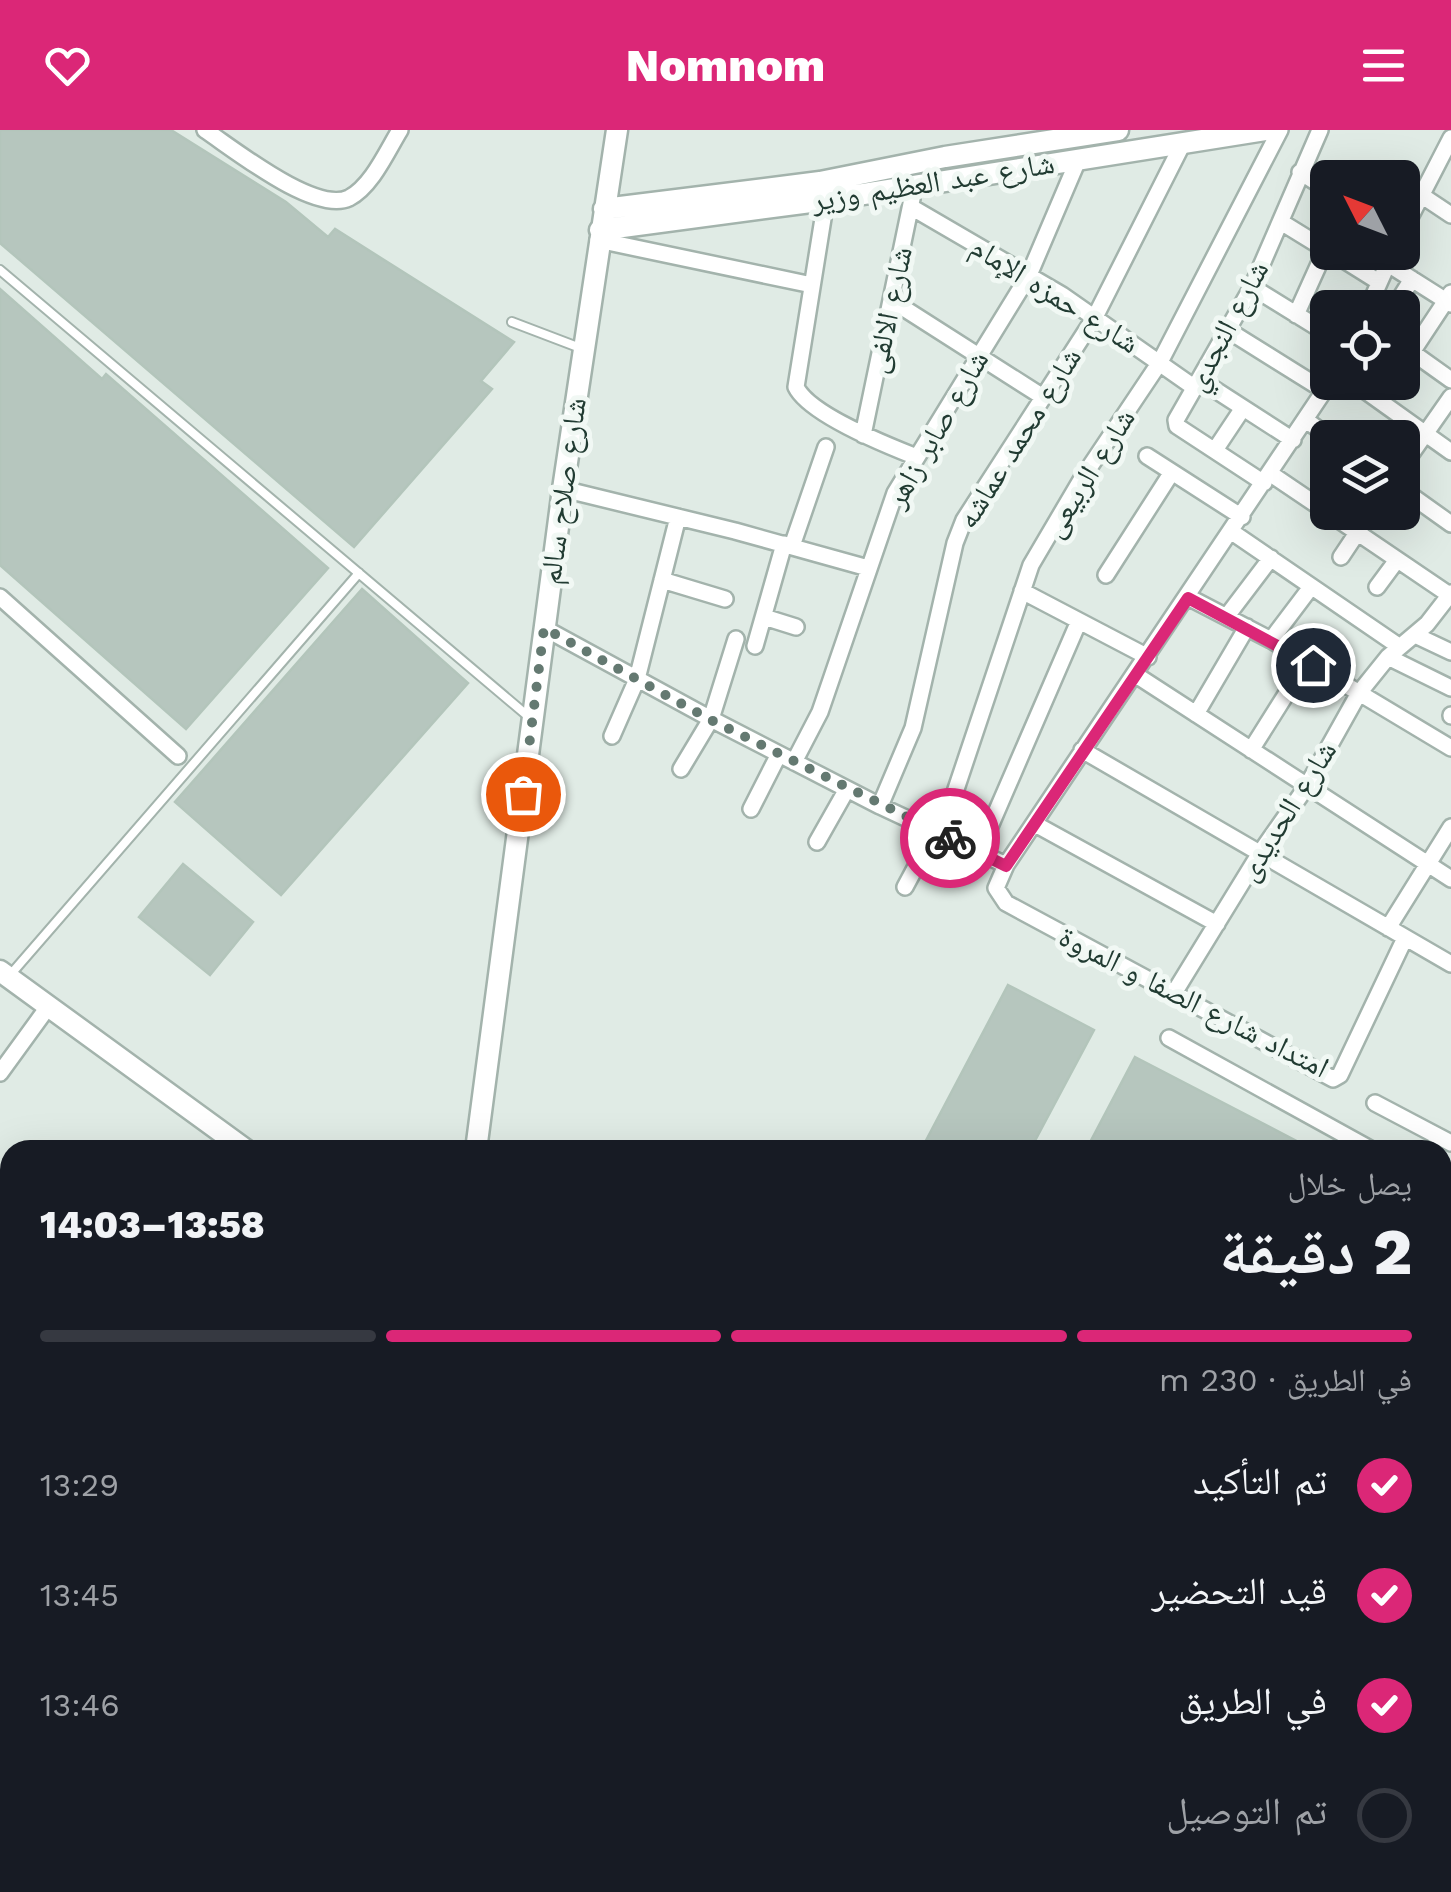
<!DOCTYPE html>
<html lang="ar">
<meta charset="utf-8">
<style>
:root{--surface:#171b24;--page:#242831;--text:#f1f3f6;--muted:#9ea1a6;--line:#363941;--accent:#db2777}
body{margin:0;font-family:"Work Sans","Noto Naskh Arabic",sans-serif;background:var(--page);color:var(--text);direction:rtl;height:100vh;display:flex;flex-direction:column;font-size:38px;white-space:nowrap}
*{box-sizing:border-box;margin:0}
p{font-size:32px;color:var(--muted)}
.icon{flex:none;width:55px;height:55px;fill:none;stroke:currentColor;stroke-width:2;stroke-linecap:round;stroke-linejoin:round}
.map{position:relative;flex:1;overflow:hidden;direction:ltr}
.side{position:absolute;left:0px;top:1010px;width:1452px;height:752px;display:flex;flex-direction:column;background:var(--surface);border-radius:30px 30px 0 0;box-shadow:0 10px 40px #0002;direction:rtl}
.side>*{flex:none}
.needle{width:65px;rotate:312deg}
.tools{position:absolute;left:1310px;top:30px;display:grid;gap:20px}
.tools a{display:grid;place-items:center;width:110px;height:110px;border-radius:15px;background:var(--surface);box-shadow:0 10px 40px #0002;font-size:50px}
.pin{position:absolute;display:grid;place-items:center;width:85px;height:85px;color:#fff;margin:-42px;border:5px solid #fff;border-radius:50%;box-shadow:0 2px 10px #0007}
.courier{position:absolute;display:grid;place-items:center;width:100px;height:100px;margin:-50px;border:8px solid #db2777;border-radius:50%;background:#fff;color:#222;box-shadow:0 2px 12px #0007}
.summary em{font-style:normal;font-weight:800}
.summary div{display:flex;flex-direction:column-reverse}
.summary{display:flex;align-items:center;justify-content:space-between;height:170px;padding:0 40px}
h1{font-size:65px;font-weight:800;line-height:75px}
.bar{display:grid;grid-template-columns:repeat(4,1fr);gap:15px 10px;align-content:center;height:120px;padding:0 40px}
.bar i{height:12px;border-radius:8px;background:var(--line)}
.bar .on{background:var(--accent)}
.bar p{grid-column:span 4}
ol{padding:0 40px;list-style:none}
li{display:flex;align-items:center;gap:30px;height:110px}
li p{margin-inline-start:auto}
li .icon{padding:10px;border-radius:50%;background:var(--accent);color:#fff;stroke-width:4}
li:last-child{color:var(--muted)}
li i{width:55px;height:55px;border:5px solid var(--line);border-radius:50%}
header{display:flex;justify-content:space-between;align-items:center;height:130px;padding:0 40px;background:var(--accent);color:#fff;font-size:45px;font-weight:800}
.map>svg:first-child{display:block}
.building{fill:#b6c6be;stroke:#b3c5bb;stroke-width:2.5}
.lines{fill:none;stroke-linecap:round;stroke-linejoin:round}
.service-casing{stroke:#a3b3ac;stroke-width:12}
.minor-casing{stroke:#a3b3ac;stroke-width:20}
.tertiary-casing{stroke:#a3b3ac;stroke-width:25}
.service{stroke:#fff;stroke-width:8}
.minor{stroke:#fff;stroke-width:15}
.tertiary{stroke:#fff;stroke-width:20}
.done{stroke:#647971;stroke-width:10;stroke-dasharray:0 18}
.route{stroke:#db2777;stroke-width:12}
.labels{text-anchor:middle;stroke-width:10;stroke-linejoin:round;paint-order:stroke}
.street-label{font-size:30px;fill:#213b32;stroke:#f1f8f4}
</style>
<header><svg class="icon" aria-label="menu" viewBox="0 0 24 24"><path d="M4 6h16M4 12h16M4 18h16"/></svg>Nomnom<svg class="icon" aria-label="heart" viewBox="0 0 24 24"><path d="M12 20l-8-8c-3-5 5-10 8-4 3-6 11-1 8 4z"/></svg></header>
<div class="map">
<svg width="1451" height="1762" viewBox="0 0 1451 1762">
<rect width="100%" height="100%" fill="#e0ebe5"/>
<path class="building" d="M0,0H171L286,72L328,107L335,99L514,212L481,251L492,259L354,417L0,113Z
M0,159L102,249L106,244L328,438L186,599L0,435Z
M362,459L468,553L281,765L175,672Z
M183,734L253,792L210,845L139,787Z
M1008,855L1094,900L1030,1020H921Z
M1135,927L1314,1020H1086Z"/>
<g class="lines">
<defs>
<path id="service" d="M0,140L529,587
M512,192L583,219
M11,844L359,443"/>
<path id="minor" d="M205,0C235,20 315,84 349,68C372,56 387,21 400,0
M1300,42L1328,60
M1421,65L1451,85
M826,70L796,257C809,284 886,315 914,326
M911,77L1062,165L1195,258
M1281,92L1328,121
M1402,103L1451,8
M598,110L812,155
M1331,122L1379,152
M1388,134L1451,174
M1252,157L1328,204
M891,170L1043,267
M1368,178L1393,122
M1394,178L1412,149
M1296,185L1319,134
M1229,201L1325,261
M1402,215L1451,250
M1412,222L1451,163
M1200,250L1293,310
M1330,252L1006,735L996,758L1006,773L1333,949L1340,945L1405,808
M1353,252L1451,322
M1306,290L1330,308
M863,305L912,69
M1215,320L1243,278
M1147,326L1242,387
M1402,337L1451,267
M1271,344L1451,466
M1264,353L1177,296L1176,290L1252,157L1320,0
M563,359L735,401L868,438
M1402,359L1451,394
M1232,402L1400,517
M792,416L826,317
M1341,427L1371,382
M1106,445L1172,342
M662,450L725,469
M1377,457L1397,430
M1022,461L1148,527
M0,467L178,626
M1188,467L1271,510L1451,618
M1227,486L1271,428
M764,487L796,497
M544,498L711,589L880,676L1006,735
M1415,505L1451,522
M1271,510L1311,457
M755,516L784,414
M1388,527L1451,558
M1136,545L1451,749
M1196,584L1247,497
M1451,586V585
M612,606L637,549L678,387
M1082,620L1451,834
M1251,620L1307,531
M794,632L820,582L895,363L1029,145L1078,30
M681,639L711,589L736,509
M880,676L913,598L955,413L964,390L1095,187L1183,13
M751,679L779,624
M1035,694L1217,794
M941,704L1031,435L1081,350L1160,232L1280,0
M817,712L847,659
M979,722L1079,491
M905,757L935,701
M1388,798L1451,697
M1174,863L1260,723L1307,656L1359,563L1388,527L1427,494L1451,463
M1169,908L1372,1020
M0,943L48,877
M1375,973L1451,1013
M1442,1059L1451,1064
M183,1752L193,1762
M424,1752L436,1762
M807,1752L818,1762
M204,1762L221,1752
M316,1762L325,1752"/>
<path id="tertiary" d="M604,79L820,52L945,27L1118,0
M600,100L826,70L1265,0
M0,841L246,1020
M476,1020L563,359L617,0
M104,1762L110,1752
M125,1762L131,1752"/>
</defs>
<use href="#service" class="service-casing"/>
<use href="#minor" class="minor-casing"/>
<use href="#tertiary" class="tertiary-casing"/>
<use href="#service" class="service"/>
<use href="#minor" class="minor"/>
<use href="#tertiary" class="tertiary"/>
</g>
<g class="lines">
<path class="done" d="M523,664L544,498L711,590L950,708"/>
<path class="route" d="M950,708L1006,736L1188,468L1313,535"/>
</g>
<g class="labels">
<g class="street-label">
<text transform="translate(933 52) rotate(-9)" y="10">شارع عبد العظيم وزير</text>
<text transform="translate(1055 165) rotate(32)" y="10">شارع حمزه الإمام</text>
<text transform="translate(889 180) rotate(-78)" y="10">شارع الالفى</text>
<text transform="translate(1227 196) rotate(-62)" y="10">شارع النجدي</text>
<text transform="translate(937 299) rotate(-60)" y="10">شارع صابر زاهر</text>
<text transform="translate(1019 308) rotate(-58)" y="10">شارع محمد عماشه</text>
<text transform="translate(1089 343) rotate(-58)" y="10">شارع الربيعى</text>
<text transform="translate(563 361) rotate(-82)" y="10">شارع صلاح سالم</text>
<text transform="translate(1287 681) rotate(-58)" y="10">شارع الحديدى</text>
<text transform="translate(1194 872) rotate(27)" y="10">امتداد شارع الصفا و المروة</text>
</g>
</g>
</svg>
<div class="tools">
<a><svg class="needle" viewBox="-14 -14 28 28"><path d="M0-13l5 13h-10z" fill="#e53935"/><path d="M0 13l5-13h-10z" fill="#9ea1a6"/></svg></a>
<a><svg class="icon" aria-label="locate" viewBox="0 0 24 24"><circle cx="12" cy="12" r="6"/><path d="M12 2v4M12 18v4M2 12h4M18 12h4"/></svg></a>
<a><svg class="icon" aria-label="layers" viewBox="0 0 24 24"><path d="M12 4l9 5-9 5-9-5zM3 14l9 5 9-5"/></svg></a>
</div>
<div class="pin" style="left:523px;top:664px;background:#ea580c"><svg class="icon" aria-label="bag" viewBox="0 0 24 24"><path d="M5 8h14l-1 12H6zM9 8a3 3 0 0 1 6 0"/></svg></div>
<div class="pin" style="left:1313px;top:535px;background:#1f2937"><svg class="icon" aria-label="home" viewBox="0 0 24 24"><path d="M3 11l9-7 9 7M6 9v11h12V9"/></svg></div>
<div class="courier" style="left:950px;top:708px"><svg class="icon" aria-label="bike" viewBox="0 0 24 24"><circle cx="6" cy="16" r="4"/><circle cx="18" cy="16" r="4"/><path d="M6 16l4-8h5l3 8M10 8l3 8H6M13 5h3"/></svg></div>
<section class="side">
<div class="summary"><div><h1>2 دقيقة</h1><p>يصل خلال</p></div><em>13:58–14:03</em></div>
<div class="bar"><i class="on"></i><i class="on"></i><i class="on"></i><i></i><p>في الطريق · 230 m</p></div>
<ol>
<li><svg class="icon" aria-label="check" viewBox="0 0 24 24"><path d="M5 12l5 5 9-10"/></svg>تم التأكيد<p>13:29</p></li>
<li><svg class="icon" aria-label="check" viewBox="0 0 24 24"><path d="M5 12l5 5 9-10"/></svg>قيد التحضير<p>13:45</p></li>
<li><svg class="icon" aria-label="check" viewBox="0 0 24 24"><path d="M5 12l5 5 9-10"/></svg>في الطريق<p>13:46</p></li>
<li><i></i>تم التوصيل</li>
</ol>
</section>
</div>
